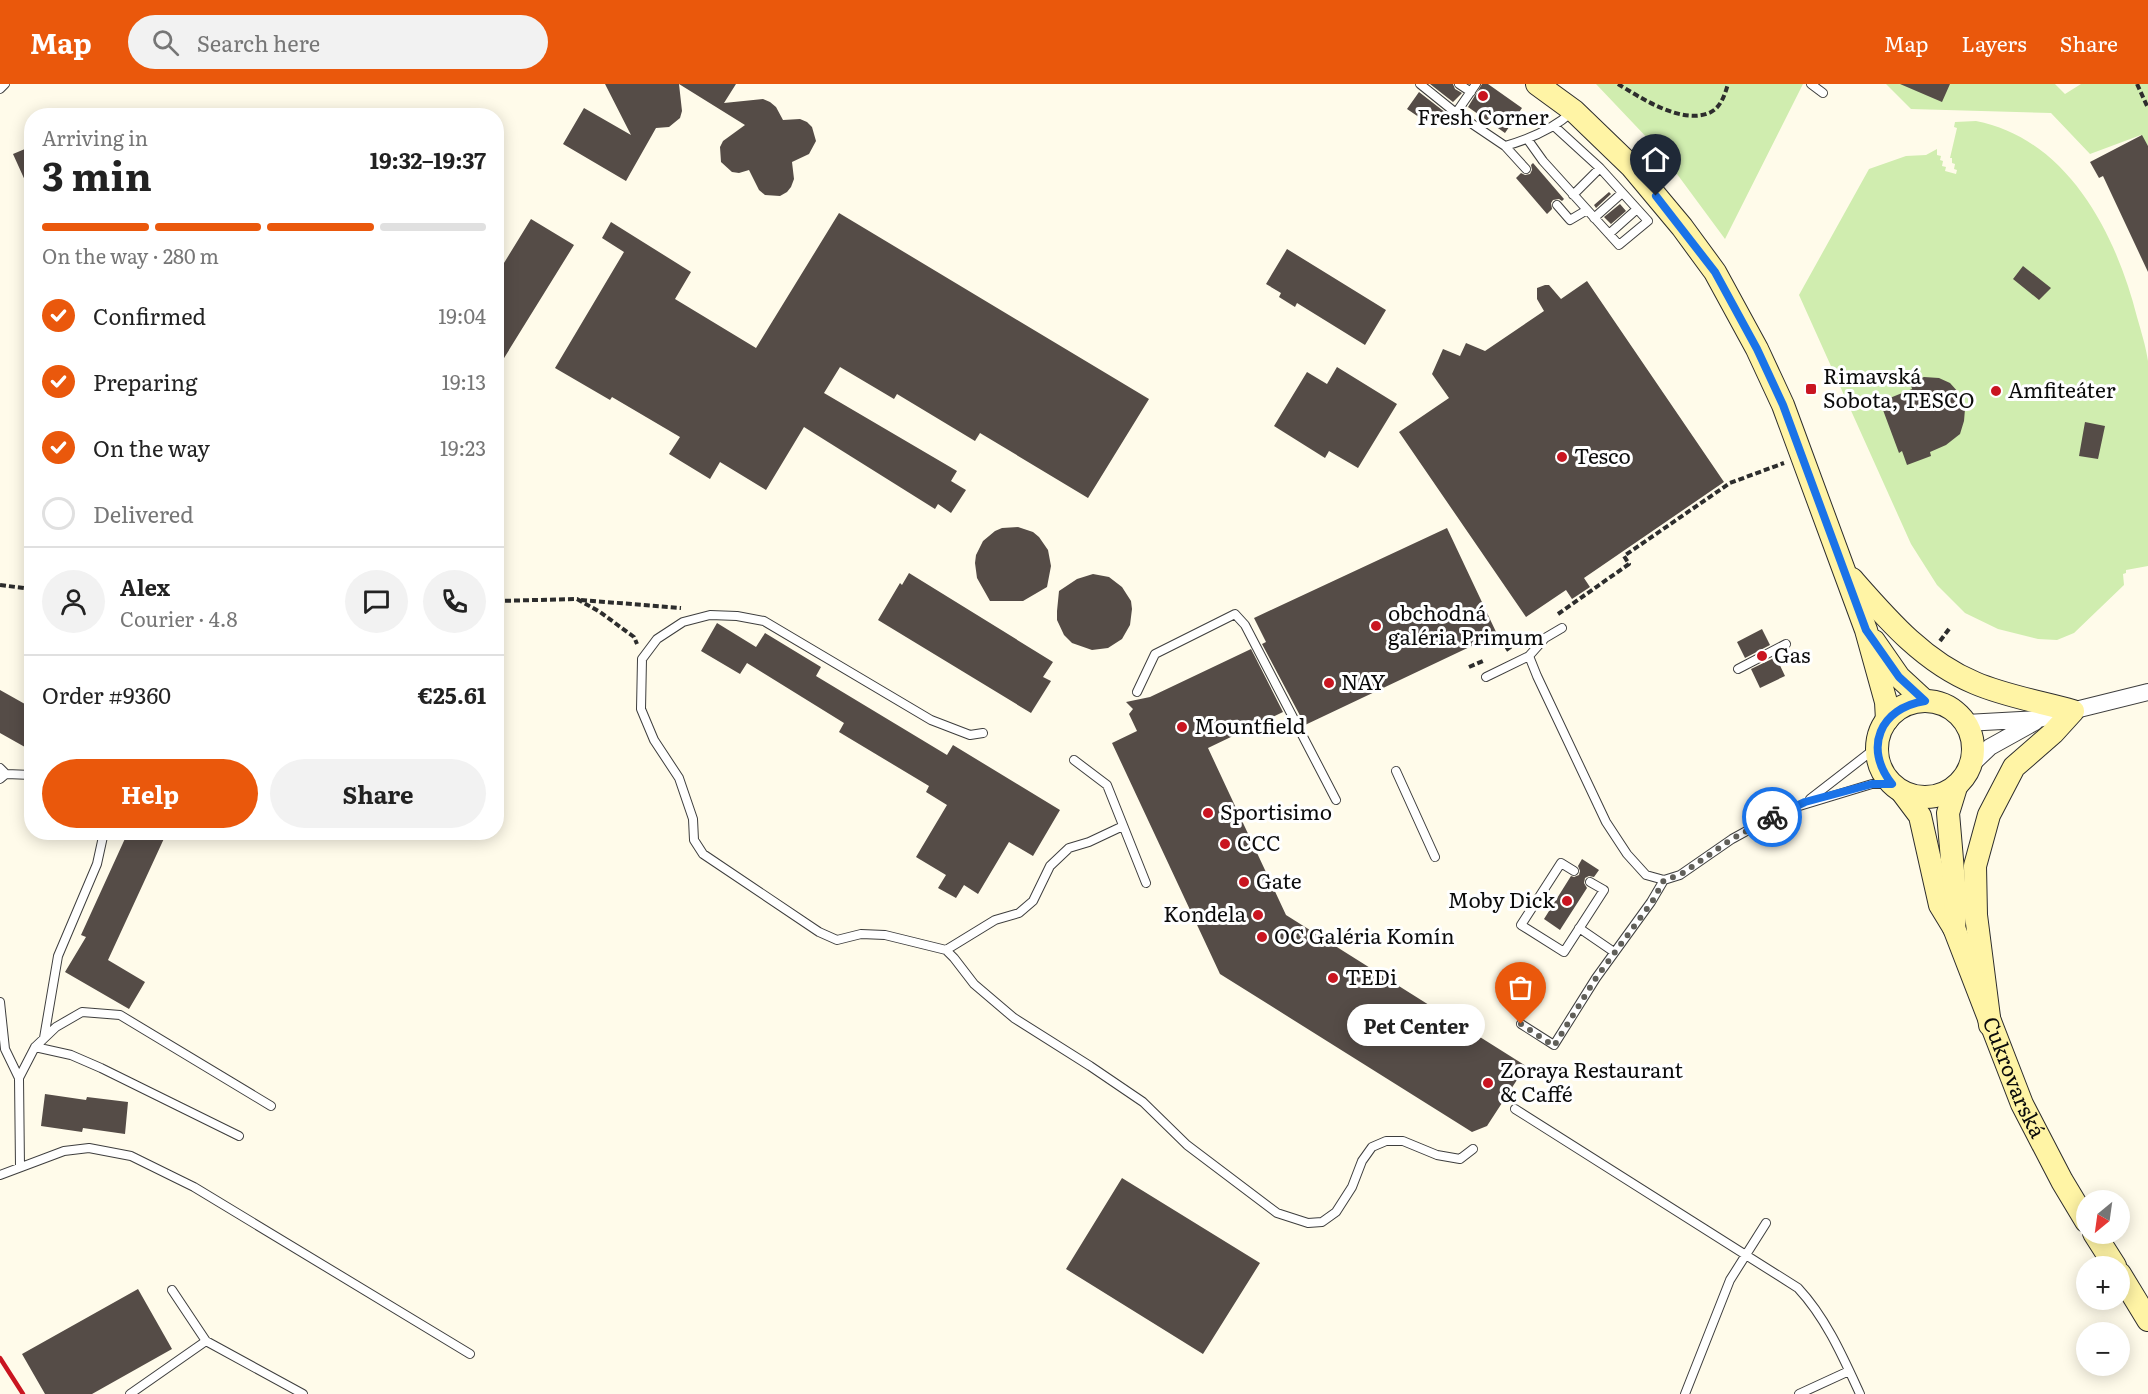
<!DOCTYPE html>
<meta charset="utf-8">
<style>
:root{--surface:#fff;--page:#f2f2f2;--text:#222;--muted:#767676;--line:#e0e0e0;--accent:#ea580c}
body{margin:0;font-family:Literata,serif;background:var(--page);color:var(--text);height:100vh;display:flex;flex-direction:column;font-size:22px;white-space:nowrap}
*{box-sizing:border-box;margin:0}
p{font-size:20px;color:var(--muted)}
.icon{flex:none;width:33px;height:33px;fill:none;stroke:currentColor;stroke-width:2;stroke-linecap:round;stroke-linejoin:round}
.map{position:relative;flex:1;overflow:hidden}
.side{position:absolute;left:24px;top:24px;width:480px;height:732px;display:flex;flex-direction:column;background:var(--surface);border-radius:24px;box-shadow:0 3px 15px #0003}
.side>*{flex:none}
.needle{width:39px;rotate:209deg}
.fabs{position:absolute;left:2076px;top:1106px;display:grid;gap:12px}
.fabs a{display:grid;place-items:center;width:54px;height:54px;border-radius:50%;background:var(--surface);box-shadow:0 3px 15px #0003;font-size:30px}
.pin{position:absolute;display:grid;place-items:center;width:51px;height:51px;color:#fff;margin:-62px -26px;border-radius:50% 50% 50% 0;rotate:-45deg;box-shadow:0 0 6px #0007}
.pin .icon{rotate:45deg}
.courier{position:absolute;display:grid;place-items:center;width:60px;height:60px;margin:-30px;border:4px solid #1a73e8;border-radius:50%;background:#fff;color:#222;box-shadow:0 2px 8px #0007}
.bubble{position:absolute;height:42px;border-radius:21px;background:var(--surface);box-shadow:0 3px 15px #0003;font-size:20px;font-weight:700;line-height:42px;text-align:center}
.overview em{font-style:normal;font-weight:700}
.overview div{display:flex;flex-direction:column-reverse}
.overview{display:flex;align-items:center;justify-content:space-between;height:102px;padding:0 18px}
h1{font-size:39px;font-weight:700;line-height:45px}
.bar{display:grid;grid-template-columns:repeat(4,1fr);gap:9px 6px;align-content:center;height:72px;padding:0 18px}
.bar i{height:8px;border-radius:4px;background:var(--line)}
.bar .selected{background:var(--accent)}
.bar p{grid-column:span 4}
.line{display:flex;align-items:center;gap:15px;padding:0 18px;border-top:2px solid var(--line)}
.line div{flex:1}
.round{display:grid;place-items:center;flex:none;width:63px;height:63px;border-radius:32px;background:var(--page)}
ol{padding:0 18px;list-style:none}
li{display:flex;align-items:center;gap:18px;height:66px}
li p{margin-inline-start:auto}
li .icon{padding:6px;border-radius:50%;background:var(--accent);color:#fff;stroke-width:4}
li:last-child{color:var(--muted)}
li i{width:33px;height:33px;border:3px solid var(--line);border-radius:50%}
.primary-button{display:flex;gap:12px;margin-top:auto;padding:12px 18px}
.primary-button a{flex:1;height:69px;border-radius:36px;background:var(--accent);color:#fff;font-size:24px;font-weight:700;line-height:69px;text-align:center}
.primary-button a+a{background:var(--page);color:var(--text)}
header{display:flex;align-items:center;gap:36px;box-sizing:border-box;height:84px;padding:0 30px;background:var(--accent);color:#fff}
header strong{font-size:28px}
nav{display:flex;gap:33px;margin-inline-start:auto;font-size:21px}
.search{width:420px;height:54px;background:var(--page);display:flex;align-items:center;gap:15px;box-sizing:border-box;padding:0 21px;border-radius:33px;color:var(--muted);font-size:22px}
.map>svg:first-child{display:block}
.green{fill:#d0edaf}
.building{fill:#554c47}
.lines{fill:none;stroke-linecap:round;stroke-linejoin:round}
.service-casing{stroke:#3e3e3e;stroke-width:10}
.minor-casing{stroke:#3e3e3e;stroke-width:18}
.secondary-casing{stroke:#2d2d2d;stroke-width:24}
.path{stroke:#2d2d2d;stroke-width:4;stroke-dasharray:6 3;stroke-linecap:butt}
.service{stroke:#fff;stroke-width:8}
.minor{stroke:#fff;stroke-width:16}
.secondary{stroke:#fff4a5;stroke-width:22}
.rail{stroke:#c91520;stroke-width:4.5}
.done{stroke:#605f59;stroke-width:6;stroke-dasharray:0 10.8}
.route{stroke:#1a73e8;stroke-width:8}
.poi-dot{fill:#c91520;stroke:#fff;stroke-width:2}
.labels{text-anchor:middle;stroke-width:6;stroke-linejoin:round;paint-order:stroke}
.poi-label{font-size:21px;fill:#0b0b0b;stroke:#fff;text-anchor:start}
.street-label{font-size:21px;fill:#0b0b0b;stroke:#fff}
</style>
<header>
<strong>Map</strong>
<div class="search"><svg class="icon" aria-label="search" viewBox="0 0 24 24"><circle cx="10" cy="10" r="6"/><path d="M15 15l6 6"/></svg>Search here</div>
<nav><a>Map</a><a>Layers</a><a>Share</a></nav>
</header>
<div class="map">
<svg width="2148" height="1310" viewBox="0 0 2148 1310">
<rect width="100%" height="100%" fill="#fffbea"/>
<path class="green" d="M1596,0H1803L1725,155L1677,90L1652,59Z
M1886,0H2055L2065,10L2081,0H2148V62L2141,51L2090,70L2051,29L1911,25Z
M1976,37C2068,55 2116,150 2137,233C2141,247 2146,263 2148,277C2148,298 2148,320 2148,341C2148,388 2148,435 2148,482L2126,486V489L2123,490L2124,501L2074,549L2057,556L2038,555L1998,545L1965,529L1937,501L1911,460L1799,211L1869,85L1906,72L1926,71L1937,65V71L1941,72L1940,76L1943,77L1942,82L1946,83L1945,87L1956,90L1957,86L1954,85L1955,80L1952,79V74H1950L1957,44L1954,43L1955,38Z"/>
<path class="building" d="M605,0H736L724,19L763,15L770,18L776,23L783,36L800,35L807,38L812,43L816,57L809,70L792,78L794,95L791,103L787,108L780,112L765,111L759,106L749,86L739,89L732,88L721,78L720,63L723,57L745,41L679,0L682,27L680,34L669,43L656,44L626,97L563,60L584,24L631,51Z
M1430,0H1453L1455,5L1462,9L1453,18Z
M1482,0H1488L1522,24L1505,49L1468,23Z
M1900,0H1950L1942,18Z
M1419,8L1446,29L1435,44L1407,25Z
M2142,51L2148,62V188L2103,92L2099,94L2090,78Z
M32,62V112L13,70Z
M1533,79L1564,115L1562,117L1559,115L1553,116L1551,119L1552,125L1547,130L1516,94L1521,89L1525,91L1530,90L1532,86L1531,81Z
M1609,108L1611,110L1596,124L1594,121Z
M1620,120L1626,127L1611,140L1604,133Z
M839,129L1149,315L1088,414L980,349L975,357L897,310L894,315L840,283L824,309L957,387L951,397L966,406L951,429L938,420L935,425L804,343L766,406L720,378L710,395L669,370L680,353L612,313L610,316L555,284L624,168L602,154L611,138L691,188L675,215L756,264Z
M531,135L574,161L496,287V192Z
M1287,165L1386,226L1365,261L1297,219L1295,223L1279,213L1281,209L1266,200Z
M2023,182L2051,204L2039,216L2013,195Z
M1587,197L1724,398L1584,494L1590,503L1572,515L1566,506L1526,533L1399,348L1449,314L1432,290L1443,265L1460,272L1466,259L1485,267L1544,227L1537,215V204L1545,201H1549L1561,215Z
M1337,283L1397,320L1358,384L1329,367L1325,374L1274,342L1307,288L1327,300Z
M1924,293L1939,294L1950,299L1959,309L1965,325L1964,337L1960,350L1946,361L1930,368L1931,372L1907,381L1902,367L1899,369L1880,318L1912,305L1910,298Z
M2085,338L2105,342L2098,375L2079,372Z
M1018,443L1033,448L1039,453L1048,466L1051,482L1047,503L1023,517H990L977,494L975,479L976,471L983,457L995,447L1002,444Z
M1447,444L1497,550L1305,641L1262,560L1266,558L1254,534Z
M909,489L1053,578L1043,593L1051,597L1031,629L878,536L900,499L902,501Z
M1093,490L1109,493L1122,503L1131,517L1132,525L1130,541L1122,555L1108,564L1092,566L1072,559L1064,551L1057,536V527L1059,507L1077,495Z
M717,539L756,563L765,549L821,583L816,592L947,671L953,661L1060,726L1033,772L1009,758L978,810L964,801L956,814L938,804L946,791L916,773L947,721L926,708L929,702L839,648L844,639L747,579L740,590L701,567Z
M1762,545L1770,561L1745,574L1737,558Z
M1251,565L1283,628L1208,664L1286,831L1526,982L1487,1042L1472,1048L1220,890L1112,659L1137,647L1129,630L1133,625L1126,618L1150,613Z
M1776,573L1785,592L1760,604L1751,585Z
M0,606L32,624V667L0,649Z
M128,748H167L108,876L145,898L129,925L65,888L86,853L81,851Z
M1582,775L1599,786L1594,793L1589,792L1585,794L1584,799L1587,804L1560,846L1544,835L1571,792L1574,793L1579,791L1580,787L1578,782Z
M45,1010L86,1016L87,1013L128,1018L125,1050L83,1044L82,1048L41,1042Z
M1122,1094L1260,1179L1203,1270L1066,1185Z
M138,1205L172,1265L92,1310H45L22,1270Z"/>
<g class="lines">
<defs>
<path id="service" d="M1420,0L1456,29L1505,62C1530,55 1553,45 1572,28
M1459,0L1471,8
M1811,0L1823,9
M0,5L5,0
M1456,29L1476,0
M1528,56L1543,77L1619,161L1648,137L1600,84L1554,42
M1505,62L1526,85
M1573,111L1600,84
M1557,121L1570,136L1587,126
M1594,134L1622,109
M1609,150L1637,125
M1529,572L1537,592L1606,738L1627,770L1646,791L1664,796L1680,791L1732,755L1783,727L1872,700H1892
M1738,585L1786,560
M1486,593L1529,572L1545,554L1562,544
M1137,608L1155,570L1235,530L1245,541L1336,716
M983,649L970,651L931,636L764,537L737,532L710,531L683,538L657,555L642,575L641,625L654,656L679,694L693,735L694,756L703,770L819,848L837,856L861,850L885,851L946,866L954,874L974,900L1014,934L1090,982L1143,1018L1187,1061L1277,1129L1308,1139L1322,1138L1336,1128L1352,1103L1362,1077L1372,1063L1386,1057H1403L1437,1071L1460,1075L1473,1065
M1074,676L1107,701L1146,799
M0,684L6,690
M1396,687L1435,773
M0,695L6,690L32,691
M1810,715L1877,663
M1574,787L1561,779L1521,841L1564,868L1604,806L1590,798
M1579,844L1614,868
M946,866L995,836L1019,829L1033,817L1050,782L1069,764L1089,758L1123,742
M0,918L5,965L19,994
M1521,940L1554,961L1596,894L1651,818L1664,796
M44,954L58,872L97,780L104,748
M35,963L71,971L101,984L239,1052
M1515,1025L1798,1204C1826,1234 1843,1273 1860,1310
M20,1083L19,994L35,963L56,943L82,928L120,931L271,1022
M0,1091L64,1067L89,1064L131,1072L194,1103L470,1270
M172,1206L206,1257
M130,1310L206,1257L303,1310
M1685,1310L1730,1196L1766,1139
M1799,1310L1849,1287"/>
<path id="minor" d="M1966,639L2039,635L2148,608
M1971,681L1990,663L2035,638"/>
<g id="secondary">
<path d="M1537,0L1574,27L1631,82L1682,143L1715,188L1757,265L1783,321L1866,546L1886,618L1887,636"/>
<path d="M1852,495C1888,536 1924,578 1975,599C2005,612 2041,618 2073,627L2053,649L2014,683L1989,731L1975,782L1976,831L1990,941"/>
<path d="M1874,557L1899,593L1925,617"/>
<circle cx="1925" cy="665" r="48"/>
<path id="s1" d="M1902,708L1920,732L1940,821L1954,844L2022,1020L2062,1097L2086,1137"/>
<path d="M1954,844L1956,822L1948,729L1956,703"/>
<path d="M2094,1149L2115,1182"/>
<path d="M2120,1190L2148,1236"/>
</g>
</defs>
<use href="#service" class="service-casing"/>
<use href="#minor" class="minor-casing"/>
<use href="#secondary" class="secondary-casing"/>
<path class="path" d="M1618,0C1641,14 1683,42 1711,28C1721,23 1725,10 1728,0
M2137,0L2148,24
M0,501L32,505
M581,516L681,524
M496,517L577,515L600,528L634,553L637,560
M1558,530L1629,480L1624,472L1730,399L1784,379
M1940,557L1949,545
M1506,566L1527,552
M1469,583L1483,577"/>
<use href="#service" class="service"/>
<use href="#minor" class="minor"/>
<use href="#secondary" class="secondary"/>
<path class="rail" d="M0,1274L23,1310"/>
</g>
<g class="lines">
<path class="done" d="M1521,940L1554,962L1596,894L1652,818L1664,796L1680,791L1732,755L1772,733"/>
<path class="route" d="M1656,112L1715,188L1757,265L1783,321L1866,546L1899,593L1925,617C1880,624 1863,664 1892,700H1872L1805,718L1772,733"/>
</g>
<g class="poi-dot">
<circle cx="1483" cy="12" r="6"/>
<rect x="1805" y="299" width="12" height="12" rx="3"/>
<circle cx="1996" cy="307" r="6"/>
<circle cx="1562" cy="373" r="6"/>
<circle cx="1376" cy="542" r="6"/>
<circle cx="1762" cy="572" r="6"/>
<circle cx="1329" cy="599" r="6"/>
<circle cx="1182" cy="643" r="6"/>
<circle cx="1208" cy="729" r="6"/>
<circle cx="1225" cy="760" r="6"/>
<circle cx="1244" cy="798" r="6"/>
<circle cx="1567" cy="817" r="6"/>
<circle cx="1258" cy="831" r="6"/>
<circle cx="1262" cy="853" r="6"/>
<circle cx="1333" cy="894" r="6"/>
<circle cx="1488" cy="999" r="6"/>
</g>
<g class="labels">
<g class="poi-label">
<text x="1483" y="41" text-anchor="middle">Fresh Corner</text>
<text x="1823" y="300">Rimavská<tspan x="1823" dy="24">Sobota, TESCO</tspan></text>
<text x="2008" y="314">Amfiteáter</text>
<text x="1574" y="380">Tesco</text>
<text x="1388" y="537">obchodná<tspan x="1388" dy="24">galéria Primum</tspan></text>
<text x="1774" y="579">Gas</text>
<text x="1341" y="606">NAY</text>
<text x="1194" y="650">Mountfield</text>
<text x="1220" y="736">Sportisimo</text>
<text x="1237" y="767">CCC</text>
<text x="1256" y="805">Gate</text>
<text x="1555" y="824" text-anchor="end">Moby Dick</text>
<text x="1246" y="838" text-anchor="end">Kondela</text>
<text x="1274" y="860">OC Galéria Komín</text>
<text x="1345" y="901">TEDi</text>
<text x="1500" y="994">Zoraya Restaurant<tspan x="1500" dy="24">&amp; Caffé</tspan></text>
</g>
<g class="street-label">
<text dy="7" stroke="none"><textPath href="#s1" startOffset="309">Cukrovarská</textPath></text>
</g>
</g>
</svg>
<div class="fabs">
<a><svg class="needle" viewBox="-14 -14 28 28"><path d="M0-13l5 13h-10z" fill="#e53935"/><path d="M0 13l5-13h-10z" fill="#767676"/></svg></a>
<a>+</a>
<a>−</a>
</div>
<div class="pin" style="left:1521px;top:940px;background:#ea580c"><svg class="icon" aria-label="bag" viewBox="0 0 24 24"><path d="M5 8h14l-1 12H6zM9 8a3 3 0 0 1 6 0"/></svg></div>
<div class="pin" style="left:1656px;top:112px;background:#1f2937"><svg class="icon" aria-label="home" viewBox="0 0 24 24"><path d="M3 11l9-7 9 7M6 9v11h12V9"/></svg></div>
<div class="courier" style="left:1772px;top:733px"><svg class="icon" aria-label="bike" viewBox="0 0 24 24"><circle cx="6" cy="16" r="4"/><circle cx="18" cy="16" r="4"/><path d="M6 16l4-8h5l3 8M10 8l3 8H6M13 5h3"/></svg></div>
<div class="bubble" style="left:1347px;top:920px;width:138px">Pet Center</div>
<section class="side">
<div class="overview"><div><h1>3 min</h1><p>Arriving in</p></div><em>19:32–19:37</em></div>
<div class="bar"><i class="selected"></i><i class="selected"></i><i class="selected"></i><i></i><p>On the way · 280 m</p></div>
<ol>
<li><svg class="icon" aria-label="check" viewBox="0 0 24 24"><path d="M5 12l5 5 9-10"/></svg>Confirmed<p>19:04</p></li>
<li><svg class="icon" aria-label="check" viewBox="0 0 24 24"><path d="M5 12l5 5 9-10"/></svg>Preparing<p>19:13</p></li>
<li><svg class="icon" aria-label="check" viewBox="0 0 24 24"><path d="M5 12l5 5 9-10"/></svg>On the way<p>19:23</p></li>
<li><i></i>Delivered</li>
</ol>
<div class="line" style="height:108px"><a class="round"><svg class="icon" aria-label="person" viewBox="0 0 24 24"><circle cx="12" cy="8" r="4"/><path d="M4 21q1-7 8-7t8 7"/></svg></a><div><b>Alex</b><p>Courier · 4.8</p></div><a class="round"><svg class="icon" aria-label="chat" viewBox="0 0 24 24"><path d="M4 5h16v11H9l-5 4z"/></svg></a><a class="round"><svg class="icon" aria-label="phone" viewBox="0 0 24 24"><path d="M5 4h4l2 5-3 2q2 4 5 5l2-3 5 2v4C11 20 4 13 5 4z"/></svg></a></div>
<div class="line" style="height:78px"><div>Order #9360</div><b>€25.61</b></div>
<div class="primary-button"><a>Help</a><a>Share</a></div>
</section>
</div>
